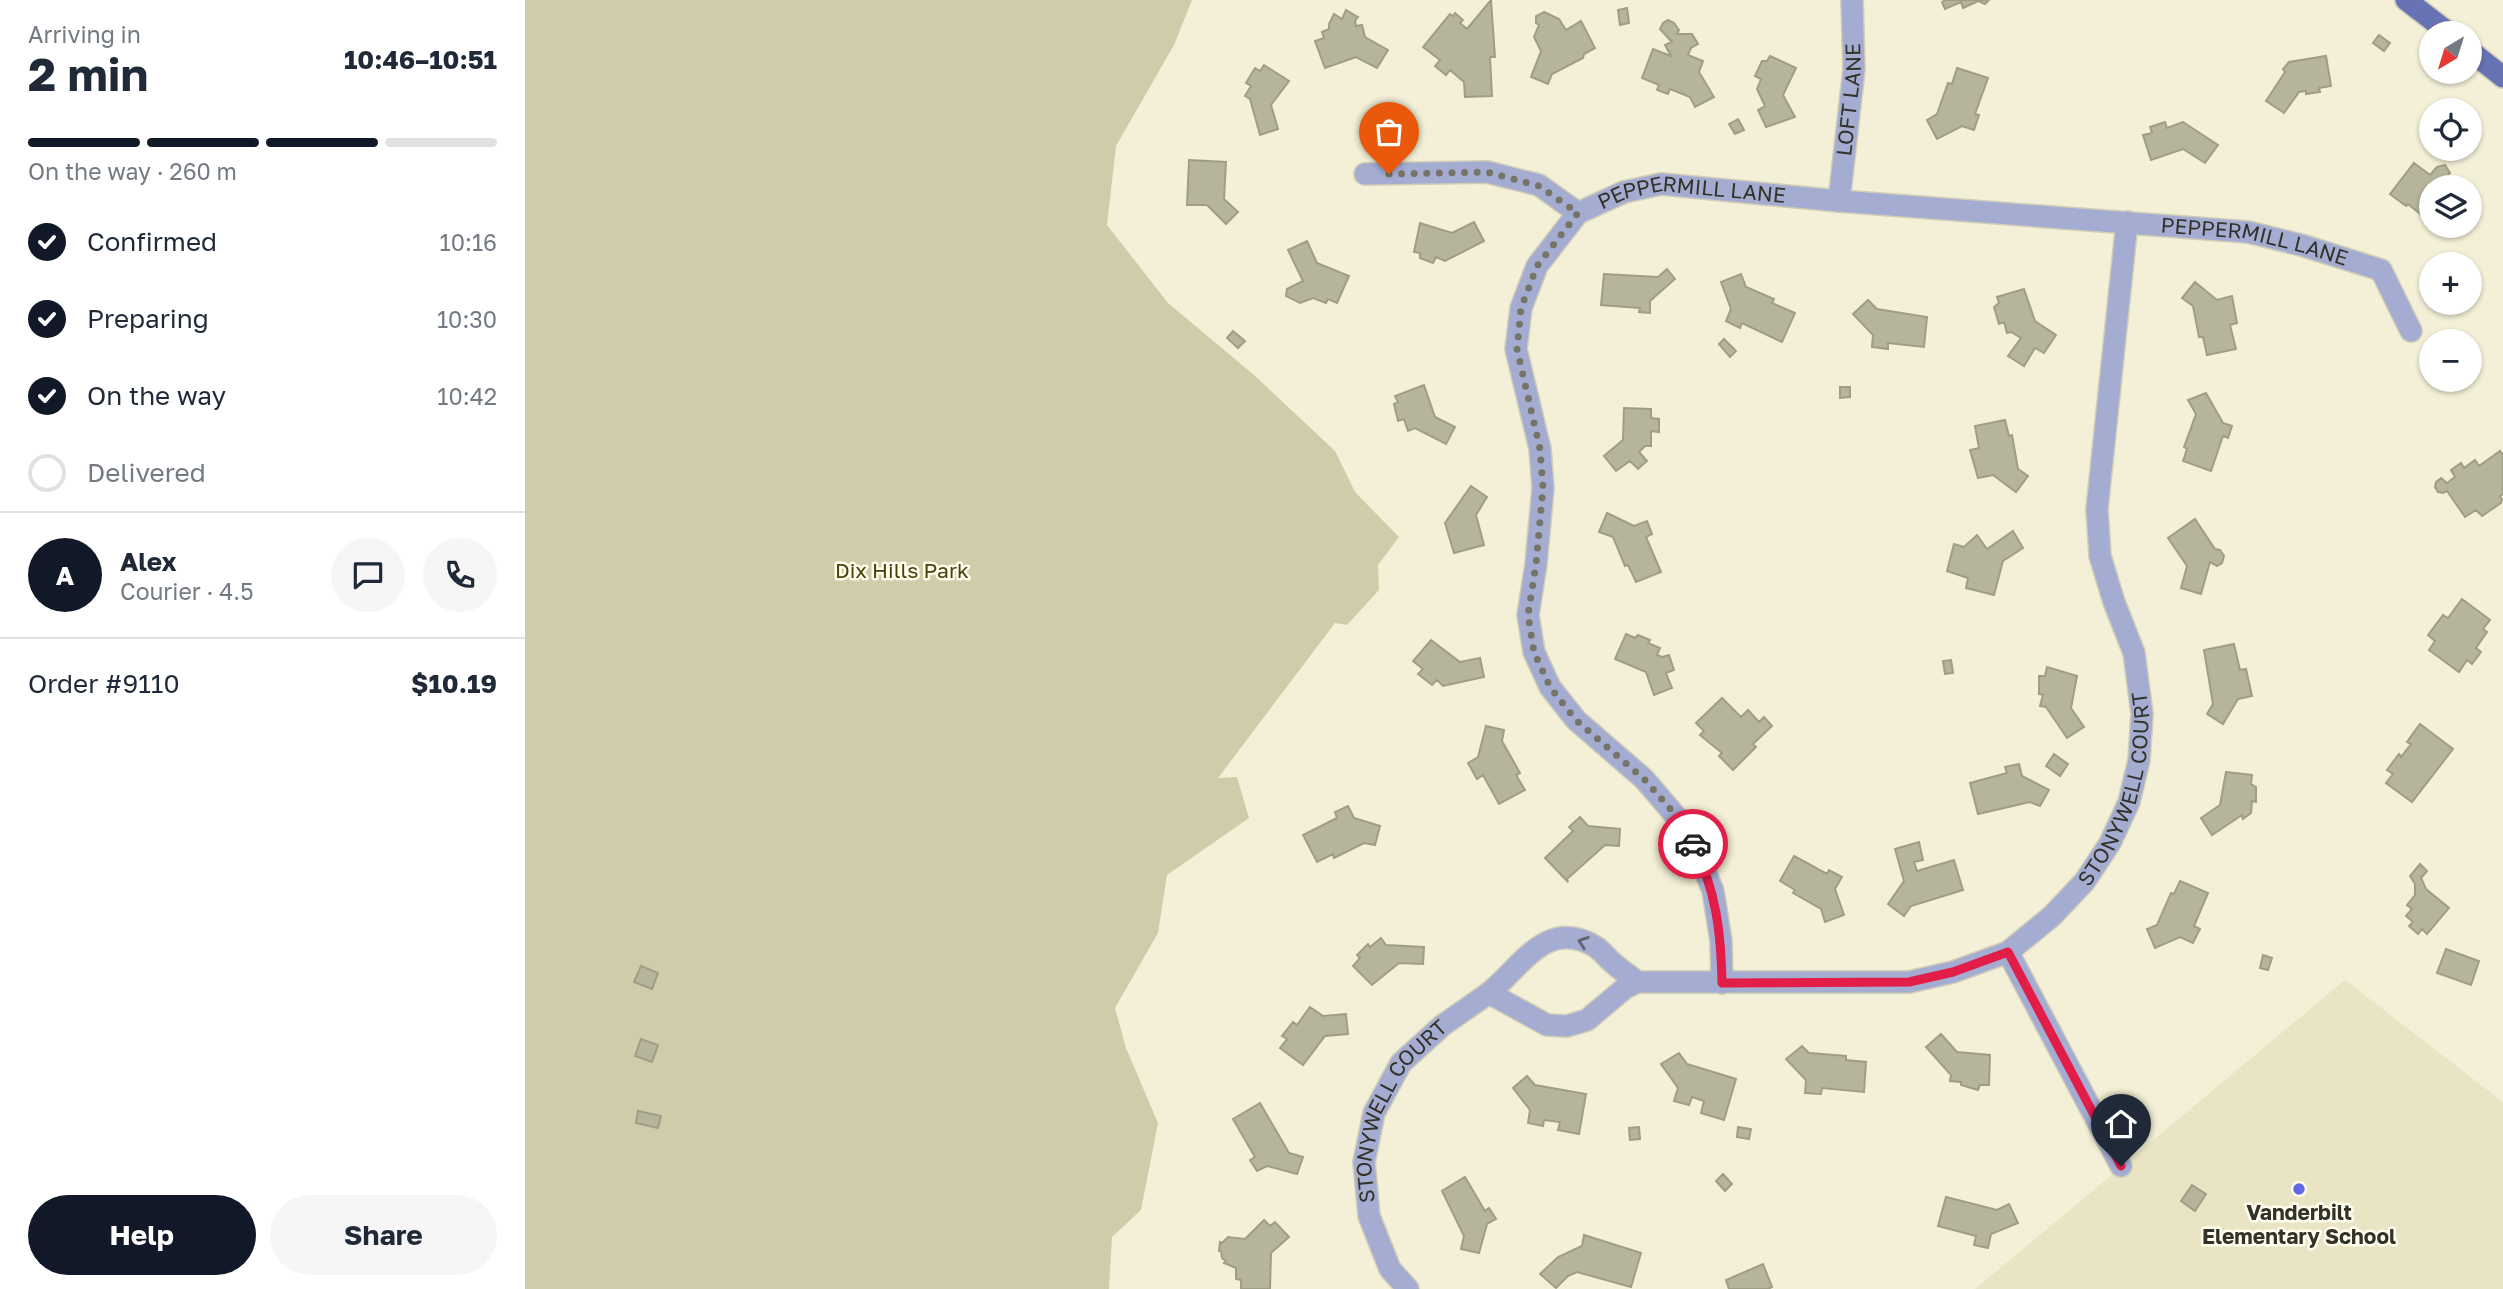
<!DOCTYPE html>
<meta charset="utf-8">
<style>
:root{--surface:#fff;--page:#f6f6f7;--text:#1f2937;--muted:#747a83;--line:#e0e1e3;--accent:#111827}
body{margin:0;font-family:"Golos Text",sans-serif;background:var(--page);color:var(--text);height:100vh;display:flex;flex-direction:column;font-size:26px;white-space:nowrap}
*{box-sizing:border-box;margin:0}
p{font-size:23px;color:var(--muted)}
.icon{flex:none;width:38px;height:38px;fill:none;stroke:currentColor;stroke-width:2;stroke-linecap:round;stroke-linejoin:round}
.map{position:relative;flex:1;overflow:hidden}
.details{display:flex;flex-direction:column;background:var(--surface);width:525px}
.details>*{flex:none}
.needle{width:46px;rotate:218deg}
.tools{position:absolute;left:1894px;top:21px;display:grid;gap:14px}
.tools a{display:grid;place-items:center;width:63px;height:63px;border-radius:50%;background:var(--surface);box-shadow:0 2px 5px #0004;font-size:35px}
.pin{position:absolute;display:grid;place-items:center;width:60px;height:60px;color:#fff;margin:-72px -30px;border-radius:50% 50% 50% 0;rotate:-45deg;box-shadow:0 0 7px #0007}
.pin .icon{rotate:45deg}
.courier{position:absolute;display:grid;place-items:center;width:70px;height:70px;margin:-35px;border:5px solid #e11d48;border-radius:50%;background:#fff;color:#222;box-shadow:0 2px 9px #0007}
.headline em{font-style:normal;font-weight:700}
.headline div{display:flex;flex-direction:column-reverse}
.headline{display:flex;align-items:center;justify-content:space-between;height:119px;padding:0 28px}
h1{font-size:46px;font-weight:700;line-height:52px}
.bar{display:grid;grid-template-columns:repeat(4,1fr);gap:10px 7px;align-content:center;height:84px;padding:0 28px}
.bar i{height:9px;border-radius:5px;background:var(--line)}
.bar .current{background:var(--accent)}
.bar p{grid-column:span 4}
.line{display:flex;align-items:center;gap:18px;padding:0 28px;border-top:2px solid var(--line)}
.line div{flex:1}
.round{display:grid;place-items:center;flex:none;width:74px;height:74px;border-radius:37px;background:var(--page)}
ol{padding:0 28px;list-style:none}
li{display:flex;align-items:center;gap:21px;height:77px}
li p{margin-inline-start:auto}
li .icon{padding:7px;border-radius:50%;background:var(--accent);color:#fff;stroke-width:4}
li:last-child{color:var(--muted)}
li i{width:38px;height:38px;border:4px solid var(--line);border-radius:50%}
.action{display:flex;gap:14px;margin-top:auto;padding:14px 28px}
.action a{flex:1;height:80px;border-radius:42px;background:var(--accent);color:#fff;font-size:28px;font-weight:700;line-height:80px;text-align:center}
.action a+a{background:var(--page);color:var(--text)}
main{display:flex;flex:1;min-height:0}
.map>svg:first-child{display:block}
.built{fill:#e9e4c4}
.green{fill:#d0cba8}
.building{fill:#b7b49c;stroke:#a09d86;stroke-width:2}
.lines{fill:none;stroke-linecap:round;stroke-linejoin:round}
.minor-casing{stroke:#d0ceb8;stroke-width:24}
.major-casing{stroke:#d0ceb8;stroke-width:24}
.minor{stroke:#a5acd1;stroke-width:21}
.major{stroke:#6873b5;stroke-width:21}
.oneway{stroke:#61636c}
.done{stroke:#767466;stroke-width:7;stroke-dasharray:0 12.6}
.route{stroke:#e11d48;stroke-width:9}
.poi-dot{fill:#6069e1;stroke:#fffdee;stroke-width:2.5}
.labels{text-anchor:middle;stroke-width:5;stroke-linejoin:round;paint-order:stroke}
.street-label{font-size:21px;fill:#333229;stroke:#fffdee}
.park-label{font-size:21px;fill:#484007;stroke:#fffdee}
.poi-label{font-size:21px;font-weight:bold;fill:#333229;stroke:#fffdee}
</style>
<main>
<section class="details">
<div class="headline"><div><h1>2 min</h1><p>Arriving in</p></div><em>10:46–10:51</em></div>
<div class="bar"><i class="current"></i><i class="current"></i><i class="current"></i><i></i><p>On the way · 260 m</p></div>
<ol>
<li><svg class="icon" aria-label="check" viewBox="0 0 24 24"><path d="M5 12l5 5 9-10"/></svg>Confirmed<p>10:16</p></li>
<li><svg class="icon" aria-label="check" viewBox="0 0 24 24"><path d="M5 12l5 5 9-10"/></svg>Preparing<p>10:30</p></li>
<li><svg class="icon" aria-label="check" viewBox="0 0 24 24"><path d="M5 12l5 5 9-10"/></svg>On the way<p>10:42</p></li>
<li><i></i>Delivered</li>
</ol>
<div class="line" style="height:126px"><b class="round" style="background:var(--accent);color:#fff">A</b><div><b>Alex</b><p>Courier · 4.5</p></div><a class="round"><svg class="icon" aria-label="chat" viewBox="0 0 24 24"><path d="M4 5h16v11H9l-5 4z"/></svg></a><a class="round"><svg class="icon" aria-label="phone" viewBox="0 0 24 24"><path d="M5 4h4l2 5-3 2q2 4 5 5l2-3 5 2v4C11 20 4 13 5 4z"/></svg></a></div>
<div class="line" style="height:91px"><div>Order #9110</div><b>$10.19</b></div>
<div class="action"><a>Help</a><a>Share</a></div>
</section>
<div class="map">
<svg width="1978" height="1289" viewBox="0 0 1978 1289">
<rect width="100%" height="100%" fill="#f3f0d7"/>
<path class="built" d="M1820,980L1978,1102V1289H1450Z"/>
<path class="green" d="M0,0H667L649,45L591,146L582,225L643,303L729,375L810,451L830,492L874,537L853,565L854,590L822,625L810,623L693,778L712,777L724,818L642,875L633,933L590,1008L601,1048L633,1123L616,1210L587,1237L584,1289H0Z"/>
<path class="building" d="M966,0L970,57H965L967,96L940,97L939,82L925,70L921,75L910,66L915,60L898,47L925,14L928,16L930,13L938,20L935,23L942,29Z
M1464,0L1460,4L1453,1L1438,8L1436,2L1420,9L1417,2L1420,0Z
M1102,8L1104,23L1095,25L1093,10Z
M821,10L833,17L830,21L831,26L837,25L840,37L863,50L852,68L831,57L800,68L790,41L799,38L797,32L804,29V24L809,14L817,19Z
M1019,12L1034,19L1041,30L1056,21L1070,48L1059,54L1058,58L1027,74L1023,84L1006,77L1016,51L1009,37L1014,25L1011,23V16Z
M1143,20L1149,23L1154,30L1152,34H1167L1173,44L1166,48L1163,55L1178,61L1174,72L1189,97L1170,107L1165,97L1145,89L1143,94L1132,90L1134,85L1117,78L1128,49L1146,56L1140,45L1147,42L1135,29L1138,23Z
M1854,35L1865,43L1859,51L1848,43Z
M1245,56L1271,68L1258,95L1270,117L1241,127L1233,110L1240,106L1232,89L1236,79L1230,76L1237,61H1242Z
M1801,56L1806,86L1794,88L1795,92L1781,94V91L1774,92L1759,113L1741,101L1760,72L1758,69L1764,62Z
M739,65L764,81L746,105L753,129L735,135L725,99L720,96L726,86L721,83L730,68L735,71Z
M1432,68L1463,78L1450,114L1454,115L1449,130L1437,126L1412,139L1402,120L1412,114L1423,83L1427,84Z
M1213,119L1219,130L1210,134L1204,124Z
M1640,122L1642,128L1658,122L1693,145L1680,163L1658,149L1626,160L1618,135L1627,133L1625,127Z
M664,160L701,162L699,199L713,212L701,224L682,205H662Z
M1889,163L1905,175L1912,167L1920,165L1925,173L1922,177L1930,183L1926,187H1906V219L1902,216L1900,218L1883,204L1881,206L1865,194Z
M949,222L959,241L920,261L911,257L908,263L895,258V253L889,252L895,223L927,233Z
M782,241L792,263L824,276L812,303L803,299L801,303L788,298L775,303L761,296L762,289L778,281L763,250Z
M1142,269L1150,279L1125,301V313L1114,312L1115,308L1076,305L1079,274L1133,277Z
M1216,274L1221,287L1249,299L1247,303L1270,313L1257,342L1217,323L1215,328L1201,321L1206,309L1196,282Z
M1670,282L1692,300L1707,296L1712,323L1705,325L1711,349L1682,355L1678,337H1674L1668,306L1657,298Z
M1499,289L1510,321L1531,335L1519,353L1510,348L1499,366L1483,356L1496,338L1486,332L1482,333L1479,322L1474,324L1469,307L1474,303L1472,297Z
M1343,300L1352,309L1402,317L1399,347L1363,343V349L1347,347L1348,335L1328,314Z
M708,331L720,341L713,348L702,338Z
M1199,339L1211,351L1205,357L1194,344Z
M899,385L910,417L930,427L921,444L890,428L883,431L879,419L873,421L869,404L873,402L870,396Z
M1315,387H1325V397L1315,398Z
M1681,393L1698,423L1707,426L1703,438L1698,436L1686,471L1658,461L1662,449L1659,447L1671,414L1663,400Z
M1099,408L1126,409V418L1134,419V432L1126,431V446H1120L1114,452L1122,461L1113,469L1105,461L1091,471L1079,456L1098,440Z
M1480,420L1484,436L1487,435L1493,469L1503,476L1491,492L1468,475L1453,478L1445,450L1454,448L1450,426Z
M1975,451L1978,455V494L1975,496L1977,499L1976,503L1957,516L1951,510L1940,517L1922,491L1918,493L1913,492L1910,487L1911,482L1916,478L1922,483L1930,477L1926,470L1936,463L1939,468L1950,460L1954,466Z
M946,486L962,497L951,515L959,545L929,553L920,523Z
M1082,513L1109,526L1122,521L1127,534L1121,537L1136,572L1111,582L1103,565L1100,566L1088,537L1074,532Z
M1670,519L1690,549L1695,550L1699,556L1697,563L1692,566L1685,562L1676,594L1656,588L1662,566L1643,538Z
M1488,531L1498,548L1478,561L1469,595L1441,588L1443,578L1422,571L1429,544L1439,547L1452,535L1462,549Z
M1937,599L1965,620L1958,629L1962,632L1951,648L1956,652L1947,664L1942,660L1934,672L1904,650L1910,641L1903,635L1918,615L1923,618Z
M1101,634L1110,638L1113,635L1125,640L1123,643L1135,648L1132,655L1137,657L1144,655L1149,670L1141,673L1147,688L1129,695L1121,672L1090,659Z
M906,640L935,662L955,658L959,677L918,686L912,680L907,685L893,674L898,669L888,661Z
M1709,644L1715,670L1721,669L1727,696L1713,699L1698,724L1682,714L1688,704L1679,650Z
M1426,660L1428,673L1420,674L1418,661Z
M1522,667L1552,676L1546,708L1559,727L1542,738L1521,707L1515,706L1518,695L1514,694V676H1520Z
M1197,698L1216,717L1223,710L1234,722L1239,717L1247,726L1228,744L1231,747L1208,770L1194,756L1197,753L1175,735L1179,731L1171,723Z
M1895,724L1928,749L1887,802L1861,783L1868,774L1862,770L1874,754L1876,757L1886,744L1882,742Z
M961,726L979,730L977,741L995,773L991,775L1000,790L974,804L958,775L952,779L943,763L953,757Z
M1529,754L1543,764L1535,776L1521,766Z
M1494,764L1497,776L1524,790L1515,806L1505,802L1453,814L1445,783L1482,773L1480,767Z
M1701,772L1727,775L1726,784L1731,787V802L1727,801L1726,813L1718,819L1717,815L1687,835L1676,818L1695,805Z
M823,806L829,818L855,826L850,845L839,843L809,858L808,854L792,862L778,835L812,818L810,812Z
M1055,817L1063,826L1095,829L1094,846L1080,845L1042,879L1043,882L1020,858L1048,831L1044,827Z
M1394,842L1398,860L1389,862L1392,871L1429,860L1438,890L1386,906L1379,916L1363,904L1379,881L1370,849Z
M1269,856L1302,874L1304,870L1317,877L1310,889L1319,915L1300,922L1296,909L1268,893L1270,890L1255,881Z
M1895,864L1902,871L1896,878L1901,889L1924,908L1902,934L1897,929L1893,934L1884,926L1888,922L1881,916L1887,909L1882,905L1890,895V884L1885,876Z
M1655,881L1683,893L1669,926L1675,929L1668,943L1655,937L1630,948L1622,929L1632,925L1646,893L1649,894Z
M856,938L861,945L899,947L898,964L874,963L847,985L828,966L835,958L832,955L843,944L845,947Z
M1921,949L1954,961L1946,985L1912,973Z
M1738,955L1747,958L1743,970L1735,968Z
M116,966L133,973L127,989L109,982Z
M785,1007L798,1016L821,1014L823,1034L800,1036L778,1065L755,1048L762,1039L757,1036L768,1022L772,1025Z
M1416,1034L1432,1052L1465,1055L1464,1085H1455L1453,1090L1436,1085V1082L1425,1081L1426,1075L1401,1047Z
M116,1039L133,1045L127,1062L110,1056Z
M1277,1046L1284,1053L1321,1056V1060L1341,1062L1339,1092L1297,1088L1296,1094L1280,1093L1281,1080L1261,1059Z
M1154,1053L1162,1064L1211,1079L1199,1120L1176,1113L1179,1101L1167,1097L1164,1105L1149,1101L1153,1088L1136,1064Z
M1002,1076L1010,1085L1061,1094L1054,1134L1033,1130L1035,1122L1019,1120L1018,1126L1003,1123L1005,1110L988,1088Z
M735,1103L764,1153L778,1157L772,1174L742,1166L732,1171L725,1160L730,1157L708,1119Z
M113,1111L136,1116L133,1128L111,1123Z
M1114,1127L1115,1139L1105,1140L1104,1128Z
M1213,1127L1226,1129L1224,1139L1212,1137Z
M1198,1174L1207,1184L1200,1191L1191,1181Z
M940,1177L960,1211L964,1208L971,1219L962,1224L954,1253L936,1249L939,1236L917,1191Z
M1667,1185L1681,1194L1670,1211L1656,1201Z
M1421,1197L1472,1210L1484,1204L1493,1223L1466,1234L1463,1248L1449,1245L1451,1236L1413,1226Z
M739,1220L745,1226L750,1222L764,1237L746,1253L745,1289H716V1280L711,1279V1268L699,1263L701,1261L697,1258L696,1251H694L695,1242L697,1243L703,1237L720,1239Z
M1059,1235L1116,1253L1106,1287L1052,1272L1043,1276L1031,1288L1015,1274L1033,1257L1057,1246Z
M1238,1264L1247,1287L1243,1289H1204L1201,1280Z"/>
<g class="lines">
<defs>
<g id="minor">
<path d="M840,174L962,172L1014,185L1053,213"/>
<path id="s1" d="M1314,201L1329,69L1327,0"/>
<path d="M1483,952L1596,1166"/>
<path id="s2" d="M1112,982C1104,975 1094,969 1087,962C1081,957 1077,951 1071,947C1022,917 997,966 964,993L1022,1025L1042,1026L1062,1020L1100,988L1112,982H1384L1428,972L1483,952L1527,916L1560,881L1585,843L1604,802L1614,760L1617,714L1609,653L1589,602L1575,556L1572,509L1602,222"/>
<path id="s3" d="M1197,983L1196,941L1188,891L1170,846L1149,814L1119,779L1051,720L1025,687L1009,652L1003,615L1011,564L1018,488L1015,449L991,349L996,308L1012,266L1053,213L1099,192L1136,184L1314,201L1723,232L1776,245L1856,270L1886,331"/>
<path id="s4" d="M883,1289L865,1269L844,1216L839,1162L849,1113L876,1063L918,1025L964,993"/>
</g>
<path id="major" d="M1881,0L1924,33
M1944,50L1978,77"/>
</defs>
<use href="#minor" class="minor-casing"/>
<use href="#major" class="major-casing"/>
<use href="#minor" class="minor"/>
<use href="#major" class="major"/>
</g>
<defs><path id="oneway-chevron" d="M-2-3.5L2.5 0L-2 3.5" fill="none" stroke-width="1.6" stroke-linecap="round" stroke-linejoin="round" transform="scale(1.75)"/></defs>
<use class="oneway" href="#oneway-chevron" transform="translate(1058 942) rotate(-161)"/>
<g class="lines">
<path class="done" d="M864,174L962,172L1014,186L1053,213L1012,266L996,308L992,349L1015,449L1018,488L1011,564L1003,615L1009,652L1025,687L1051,720L1119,779L1150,814L1168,844"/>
<path class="route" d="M1168,844C1191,890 1196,932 1197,983L1384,982L1428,972L1483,952L1596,1166"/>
</g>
<circle class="poi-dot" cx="1774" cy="1189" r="7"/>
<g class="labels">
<g class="street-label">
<text dy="7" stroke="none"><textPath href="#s1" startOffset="102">LOFT LANE</textPath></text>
<text dy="7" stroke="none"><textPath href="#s3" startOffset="975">PEPPERMILL LANE</textPath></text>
<text dy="7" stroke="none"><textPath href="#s3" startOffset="1542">PEPPERMILL LANE</textPath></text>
<text dy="7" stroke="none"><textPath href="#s2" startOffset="933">STONYWELL COURT</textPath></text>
<text dy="7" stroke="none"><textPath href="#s4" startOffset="200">STONYWELL COURT</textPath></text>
</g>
<g class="park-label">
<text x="377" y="578">Dix Hills Park</text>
</g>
<g class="poi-label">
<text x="1774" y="1220">Vanderbilt<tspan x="1774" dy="24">Elementary School</tspan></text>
</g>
</g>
</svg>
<div class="tools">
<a><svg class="needle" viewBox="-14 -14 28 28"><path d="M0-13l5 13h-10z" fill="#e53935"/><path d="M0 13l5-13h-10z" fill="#747a83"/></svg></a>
<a><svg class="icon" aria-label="locate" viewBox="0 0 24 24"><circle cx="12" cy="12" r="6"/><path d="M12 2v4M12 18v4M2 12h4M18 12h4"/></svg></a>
<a><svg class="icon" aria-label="layers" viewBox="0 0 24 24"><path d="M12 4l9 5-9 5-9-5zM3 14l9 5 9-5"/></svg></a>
<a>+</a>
<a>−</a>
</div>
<div class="pin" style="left:864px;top:174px;background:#ea580c"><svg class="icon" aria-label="bag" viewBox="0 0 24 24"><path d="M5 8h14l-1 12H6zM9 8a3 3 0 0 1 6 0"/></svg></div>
<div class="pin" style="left:1596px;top:1166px;background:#1f2937"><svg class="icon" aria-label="home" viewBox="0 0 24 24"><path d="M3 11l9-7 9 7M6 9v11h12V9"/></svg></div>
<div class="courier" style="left:1168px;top:844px"><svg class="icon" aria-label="car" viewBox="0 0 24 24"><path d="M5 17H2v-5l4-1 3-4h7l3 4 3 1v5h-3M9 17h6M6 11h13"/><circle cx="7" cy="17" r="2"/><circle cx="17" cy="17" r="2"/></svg></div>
</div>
</main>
